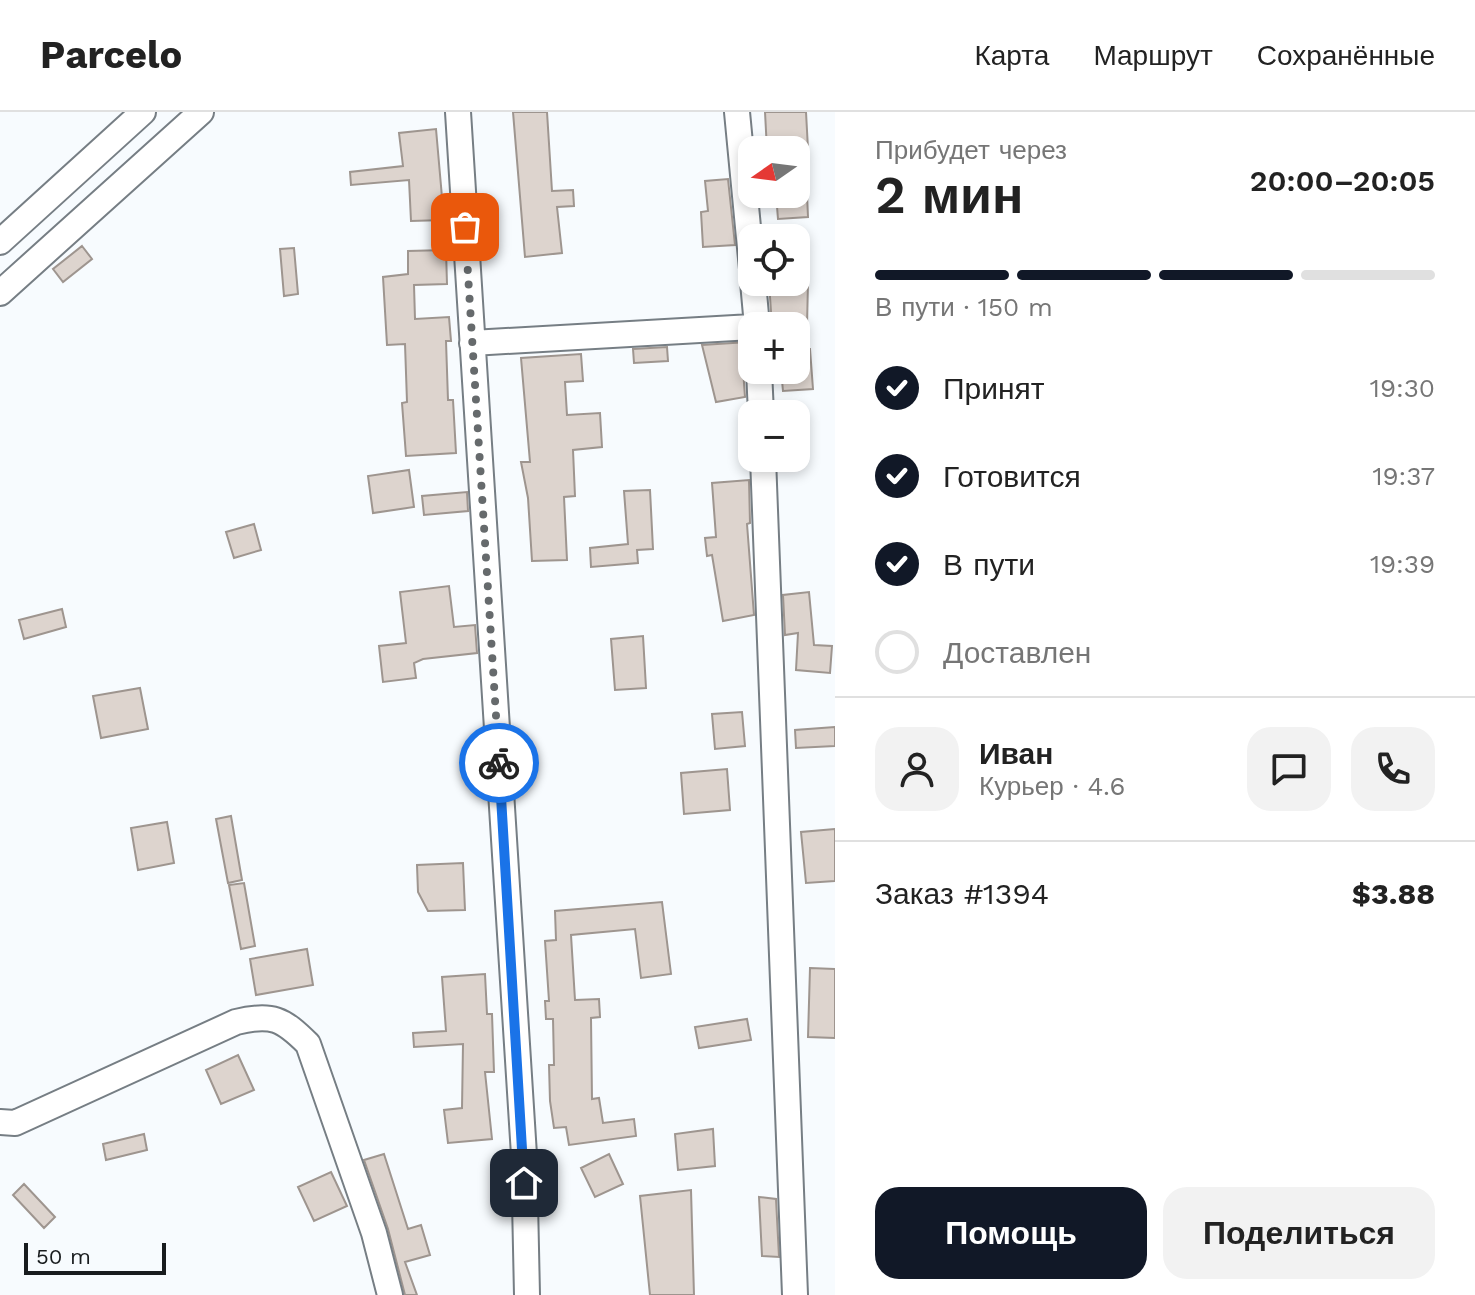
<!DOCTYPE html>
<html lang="ru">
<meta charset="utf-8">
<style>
:root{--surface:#fff;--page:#f2f2f2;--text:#222;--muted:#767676;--line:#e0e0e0;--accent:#111827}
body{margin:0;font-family:"Work Sans",sans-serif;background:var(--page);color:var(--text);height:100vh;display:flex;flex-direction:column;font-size:30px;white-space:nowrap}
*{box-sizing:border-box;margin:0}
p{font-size:26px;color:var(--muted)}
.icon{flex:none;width:44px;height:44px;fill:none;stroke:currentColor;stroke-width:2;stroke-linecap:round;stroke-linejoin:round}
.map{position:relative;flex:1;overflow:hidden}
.details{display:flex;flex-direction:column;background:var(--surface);width:640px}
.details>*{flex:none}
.needle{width:52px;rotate:256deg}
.controls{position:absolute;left:738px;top:24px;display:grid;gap:16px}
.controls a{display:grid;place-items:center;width:72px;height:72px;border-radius:16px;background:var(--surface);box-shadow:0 4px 12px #0003;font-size:40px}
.scale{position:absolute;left:24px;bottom:20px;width:142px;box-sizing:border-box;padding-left:8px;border:4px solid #181c1e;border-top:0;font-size:22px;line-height:28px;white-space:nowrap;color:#181c1e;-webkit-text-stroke:6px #f7fbfe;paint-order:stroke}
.pin{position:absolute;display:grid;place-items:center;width:68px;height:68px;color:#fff;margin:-34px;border-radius:16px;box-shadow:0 4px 12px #0006}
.courier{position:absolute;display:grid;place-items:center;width:80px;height:80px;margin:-40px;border:6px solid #1a73e8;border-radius:50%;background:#fff;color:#222;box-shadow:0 2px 10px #0007}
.summary em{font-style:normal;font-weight:600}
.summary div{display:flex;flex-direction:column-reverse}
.summary{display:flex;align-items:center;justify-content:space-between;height:136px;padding:0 40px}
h1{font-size:52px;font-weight:600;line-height:60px}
.bar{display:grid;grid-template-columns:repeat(4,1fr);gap:12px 8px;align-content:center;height:96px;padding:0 40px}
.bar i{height:10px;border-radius:6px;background:var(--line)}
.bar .on{background:var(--accent)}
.bar p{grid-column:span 4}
.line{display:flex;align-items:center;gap:20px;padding:0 40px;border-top:2px solid var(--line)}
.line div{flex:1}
.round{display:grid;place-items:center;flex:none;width:84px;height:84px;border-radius:24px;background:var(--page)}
ol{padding:0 40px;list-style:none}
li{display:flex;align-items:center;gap:24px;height:88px}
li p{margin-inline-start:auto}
li .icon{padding:8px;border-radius:50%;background:var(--accent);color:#fff;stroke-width:4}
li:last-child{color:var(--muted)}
li i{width:44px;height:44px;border:4px solid var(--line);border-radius:50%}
.primary-button{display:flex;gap:16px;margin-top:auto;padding:16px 40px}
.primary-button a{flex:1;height:92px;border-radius:24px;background:var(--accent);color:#fff;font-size:32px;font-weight:600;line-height:92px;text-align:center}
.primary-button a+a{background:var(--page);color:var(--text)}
header{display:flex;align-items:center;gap:48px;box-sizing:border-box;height:112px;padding:0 40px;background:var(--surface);border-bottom:2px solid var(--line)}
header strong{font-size:38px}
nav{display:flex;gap:44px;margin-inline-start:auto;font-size:28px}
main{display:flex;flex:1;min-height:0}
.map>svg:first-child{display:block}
.building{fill:#ddd4ce;stroke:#9e958f;stroke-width:2}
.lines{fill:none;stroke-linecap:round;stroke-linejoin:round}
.minor-casing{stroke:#767e84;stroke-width:28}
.minor{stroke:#fff;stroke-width:24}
.done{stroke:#666a6c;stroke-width:8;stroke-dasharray:0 14.4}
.route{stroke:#1a73e8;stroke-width:10}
</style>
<header>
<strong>Parcelo</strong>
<nav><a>Карта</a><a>Маршрут</a><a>Сохранённые</a></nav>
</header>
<main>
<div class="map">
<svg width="835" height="1183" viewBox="0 0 835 1183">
<rect width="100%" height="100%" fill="#f7fbfe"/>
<path class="building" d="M513,0H547L552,79L573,78L574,94L557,95L562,141L525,145Z
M765,0H806L808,37L767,38Z
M436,17L444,108L411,109L409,68L351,73L350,60L403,54L399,21Z
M728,67L735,133L703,135L701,100L708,99L705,69Z
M776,82H807L808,105L778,107Z
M82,134L92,147L63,170L53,157Z
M294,136L298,182L284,184L280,137Z
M446,138L447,172L414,173L415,207L449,205L451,229H446L448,288H453L456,341L406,344L402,291L407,290L405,232L387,233L383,165L408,162V139Z
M769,170H808L807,214H772Z
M748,230L749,243H742L745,285L716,290L702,233Z
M667,235L668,249L634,251L633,237Z
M810,237L813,277L783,279L781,258H796V238Z
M581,242L583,269L565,270L567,303L600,301L602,335L573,338L575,384L564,385L567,448L532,449L528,386L521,350H530L521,246Z
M409,358L414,395L373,401L368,364Z
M749,368L750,411L747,412L754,503L723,509L712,443L707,444L705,426L716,425L712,371Z
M650,378L653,437L637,438L638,451L591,455L590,436L628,432L624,379Z
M467,380L468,399L424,403L422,384Z
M254,412L261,438L234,446L226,420Z
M449,474L454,515L475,513L477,541L423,547L414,551L416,566L383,570L379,534L406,531L400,480Z
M809,480L814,533L832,534L830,561L796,558L798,521L785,523L783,483Z
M62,497L66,515L24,527L19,508Z
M643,524L646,576L615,578L611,527Z
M140,576L148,617L101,626L93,584Z
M742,600L745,634L715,637L712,602Z
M835,615V634L796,636L795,618Z
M727,657L730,698L684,702L681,661Z
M231,704L242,768L228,771L216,707Z
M167,710L174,751L138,758L131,716Z
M835,717V769L806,771L801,720Z
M463,751L465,798L428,799L418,780L417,753Z
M244,771L255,834L241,837L229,773Z
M662,790L671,862L641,866L635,817L571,823L575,888L599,887L600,905L591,906L592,987L599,986L603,1011L634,1007L636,1024L569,1033L566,1015L554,1016L550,989L549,953H554L553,907H546L545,889H549L545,829L556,828L555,799Z
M307,837L313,873L256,883L250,847Z
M810,856L835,857V926L808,925Z
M485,862L487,902H492L494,960H485L492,1027L448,1031L444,998L462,996L463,932L414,935L413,921L446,919L442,865Z
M747,907L751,928L699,936L695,915Z
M238,943L254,978L221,992L206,958Z
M713,1017L715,1054L678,1058L675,1022Z
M144,1022L147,1038L106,1048L103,1032Z
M384,1042L408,1117L421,1113L430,1143L405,1150L417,1183H405L388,1117L364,1048Z
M609,1042L623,1072L595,1085L581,1056Z
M331,1060L347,1094L314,1109L298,1075Z
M24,1072L55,1105L44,1116L13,1083Z
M691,1078L694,1183H650L640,1084Z
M759,1085L776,1087L779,1145L762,1144Z"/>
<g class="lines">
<defs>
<path id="minor" d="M458,0L524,1043L527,1183
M737,0L752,157
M0,130L143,0
M753,170L757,214
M0,181L201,0
M472,231L752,215
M759,258L761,302
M763,346L795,1183
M0,1010L15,1011L236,910C272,901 283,907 308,932L374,1121L390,1183"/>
</defs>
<use href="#minor" class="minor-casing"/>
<use href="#minor" class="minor"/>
</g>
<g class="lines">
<path class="done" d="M465,115L499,651"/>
<path class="route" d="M499,651L524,1071"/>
</g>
</svg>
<div class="controls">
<a><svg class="needle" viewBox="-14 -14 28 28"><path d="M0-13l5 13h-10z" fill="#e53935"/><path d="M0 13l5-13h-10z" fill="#767676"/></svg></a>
<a><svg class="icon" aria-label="locate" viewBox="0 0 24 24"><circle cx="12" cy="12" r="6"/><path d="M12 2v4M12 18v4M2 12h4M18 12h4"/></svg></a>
<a>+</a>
<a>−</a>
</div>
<div class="scale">50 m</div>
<div class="pin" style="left:465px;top:115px;background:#ea580c"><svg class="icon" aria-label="bag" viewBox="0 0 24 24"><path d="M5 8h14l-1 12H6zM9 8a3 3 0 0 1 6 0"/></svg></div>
<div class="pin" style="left:524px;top:1071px;background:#1f2937"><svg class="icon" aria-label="home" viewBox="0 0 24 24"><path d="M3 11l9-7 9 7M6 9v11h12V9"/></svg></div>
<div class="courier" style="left:499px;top:651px"><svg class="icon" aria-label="bike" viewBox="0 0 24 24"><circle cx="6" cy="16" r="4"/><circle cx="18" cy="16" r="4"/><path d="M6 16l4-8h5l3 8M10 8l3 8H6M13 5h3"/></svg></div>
</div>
<section class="details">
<div class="summary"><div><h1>2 мин</h1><p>Прибудет через</p></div><em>20:00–20:05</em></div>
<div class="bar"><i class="on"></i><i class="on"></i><i class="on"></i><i></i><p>В пути · 150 m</p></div>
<ol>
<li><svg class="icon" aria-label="check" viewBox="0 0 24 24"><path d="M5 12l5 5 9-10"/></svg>Принят<p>19:30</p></li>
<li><svg class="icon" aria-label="check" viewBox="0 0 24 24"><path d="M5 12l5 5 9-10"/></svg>Готовится<p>19:37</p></li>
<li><svg class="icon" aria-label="check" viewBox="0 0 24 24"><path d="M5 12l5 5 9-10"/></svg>В пути<p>19:39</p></li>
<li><i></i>Доставлен</li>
</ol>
<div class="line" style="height:144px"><a class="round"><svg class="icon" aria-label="person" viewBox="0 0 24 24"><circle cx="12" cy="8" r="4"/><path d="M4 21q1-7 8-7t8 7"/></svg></a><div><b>Иван</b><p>Курьер · 4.6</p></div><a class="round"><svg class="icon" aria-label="chat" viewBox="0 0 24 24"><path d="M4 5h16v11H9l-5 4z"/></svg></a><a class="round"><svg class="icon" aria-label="phone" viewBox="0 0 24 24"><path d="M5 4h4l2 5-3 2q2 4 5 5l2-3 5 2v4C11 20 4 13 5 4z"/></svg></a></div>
<div class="line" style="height:104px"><div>Заказ #1394</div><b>$3.88</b></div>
<div class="primary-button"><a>Помощь</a><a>Поделиться</a></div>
</section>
</main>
